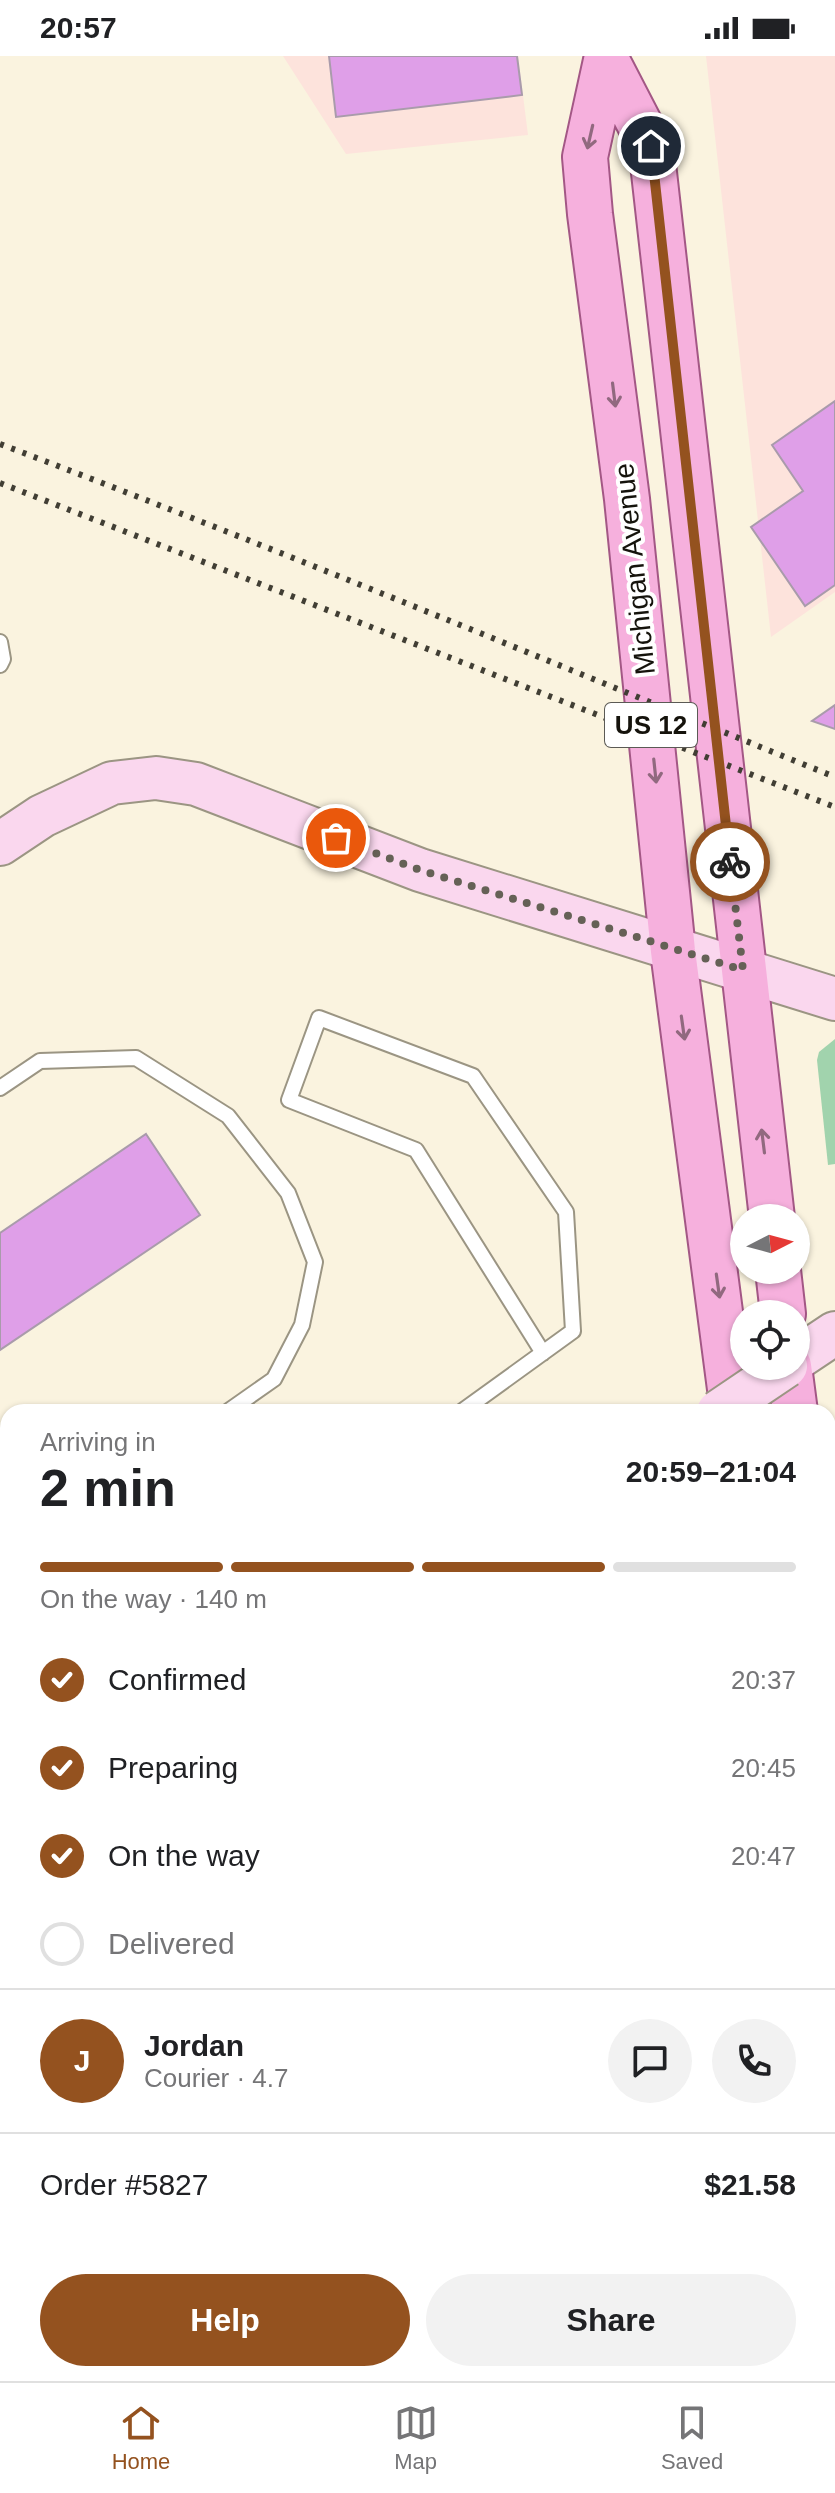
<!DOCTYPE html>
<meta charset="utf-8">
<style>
:root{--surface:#fff;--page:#f2f2f2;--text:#202124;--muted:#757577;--line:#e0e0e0;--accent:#94521f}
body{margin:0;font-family:Arial,sans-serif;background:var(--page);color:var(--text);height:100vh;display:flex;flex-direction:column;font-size:30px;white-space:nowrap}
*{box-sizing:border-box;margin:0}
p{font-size:26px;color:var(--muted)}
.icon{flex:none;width:44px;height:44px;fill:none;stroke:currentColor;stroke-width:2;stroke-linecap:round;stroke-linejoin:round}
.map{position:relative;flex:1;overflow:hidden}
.panel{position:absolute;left:0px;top:1348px;width:836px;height:978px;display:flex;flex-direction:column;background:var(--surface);border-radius:24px 24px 0 0;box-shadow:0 2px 6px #0004}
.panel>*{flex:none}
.needle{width:52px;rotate:84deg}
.fabs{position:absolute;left:730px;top:1148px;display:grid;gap:16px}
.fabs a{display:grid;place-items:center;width:80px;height:80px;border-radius:50%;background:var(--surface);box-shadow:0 2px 6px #0004;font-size:40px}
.pin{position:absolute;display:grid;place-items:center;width:68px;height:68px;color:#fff;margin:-34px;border:4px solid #fff;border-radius:50%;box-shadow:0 2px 8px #0007}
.courier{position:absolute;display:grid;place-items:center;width:80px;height:80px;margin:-40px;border:6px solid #94521f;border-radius:50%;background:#fff;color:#222;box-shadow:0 2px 10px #0007}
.headline em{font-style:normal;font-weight:600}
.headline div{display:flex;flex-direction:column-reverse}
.headline{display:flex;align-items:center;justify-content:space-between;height:136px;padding:0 40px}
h1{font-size:52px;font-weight:600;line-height:60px}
.bar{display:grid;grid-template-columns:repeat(4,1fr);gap:12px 8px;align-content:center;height:96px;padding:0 40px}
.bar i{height:10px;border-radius:6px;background:var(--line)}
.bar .active{background:var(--accent)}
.bar p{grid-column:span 4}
.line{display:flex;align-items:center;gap:20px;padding:0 40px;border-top:2px solid var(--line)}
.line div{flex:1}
.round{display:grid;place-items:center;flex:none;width:84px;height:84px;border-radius:42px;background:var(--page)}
ol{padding:0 40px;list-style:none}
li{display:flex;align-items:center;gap:24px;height:88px}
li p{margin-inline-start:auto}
li .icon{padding:8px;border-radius:50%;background:var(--accent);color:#fff;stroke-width:4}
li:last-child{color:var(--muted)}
li i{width:44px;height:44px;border:4px solid var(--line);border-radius:50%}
.cta{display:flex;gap:16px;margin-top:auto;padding:16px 40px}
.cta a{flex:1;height:92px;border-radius:48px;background:var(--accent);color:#fff;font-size:32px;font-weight:600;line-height:92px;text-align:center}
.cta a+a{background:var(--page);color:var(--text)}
.status{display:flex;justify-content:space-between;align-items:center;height:56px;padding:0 40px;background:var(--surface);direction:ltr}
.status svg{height:22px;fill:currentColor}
.tab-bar{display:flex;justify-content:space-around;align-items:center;height:112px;border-top:2px solid var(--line);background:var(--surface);font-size:22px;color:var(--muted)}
.tab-bar a{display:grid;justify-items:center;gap:4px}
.tab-bar .active{color:var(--accent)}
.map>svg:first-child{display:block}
.commercial{fill:#fde3dc}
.green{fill:#a1d3ad}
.building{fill:#df9fe8;stroke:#a99bab;stroke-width:2}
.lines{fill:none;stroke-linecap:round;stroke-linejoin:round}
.lane-casing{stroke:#9b9583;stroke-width:18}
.secondary-casing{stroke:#9b9583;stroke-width:46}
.primary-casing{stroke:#a35785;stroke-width:48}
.lane{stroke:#fff;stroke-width:14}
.secondary{stroke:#fad7ee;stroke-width:42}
.primary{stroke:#f6b0dd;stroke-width:44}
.rail{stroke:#413e34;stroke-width:6;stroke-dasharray:4 8;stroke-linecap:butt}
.secondary-bridge-casing{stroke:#9b9583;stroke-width:46;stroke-linecap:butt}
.secondary-bridge{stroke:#fad7ee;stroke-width:42}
.oneway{stroke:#91697f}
.done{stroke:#656156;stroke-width:8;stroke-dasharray:0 14.4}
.route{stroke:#94521f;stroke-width:10}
.labels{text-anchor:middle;stroke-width:8;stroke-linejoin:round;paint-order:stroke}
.shield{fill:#fff;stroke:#5b5a55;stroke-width:2}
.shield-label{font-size:26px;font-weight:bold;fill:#15130c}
.street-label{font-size:28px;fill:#15130c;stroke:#fff}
</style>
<div class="status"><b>20:57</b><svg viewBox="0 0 49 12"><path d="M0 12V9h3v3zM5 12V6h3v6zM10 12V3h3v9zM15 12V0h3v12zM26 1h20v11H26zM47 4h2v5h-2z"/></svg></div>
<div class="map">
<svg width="835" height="2325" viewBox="0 0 835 2325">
<rect width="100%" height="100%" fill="#faf3df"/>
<path class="commercial" d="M283,0H518L528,79L346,98Z
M706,0H835V536L771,581Z"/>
<path class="green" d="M835,983V1108L828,1109L817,1004L819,996Z"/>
<path class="building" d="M329,0H517L522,39L336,61Z
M835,345V529L805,550L751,471L803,435L772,389Z
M835,649V673L812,665Z
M146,1078L200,1159L0,1294V1177Z
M8,1923V2148L0,2136V1928Z
M123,2318H355L345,2325H128Z"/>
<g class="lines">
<defs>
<path id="lane" d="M0,586L3,603L0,609
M0,1032L40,1005L136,1002L228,1060L288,1137L315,1206L302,1269L274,1323L227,1356
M461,1356L573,1275L566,1156L473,1020L319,962L289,1044L416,1094L543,1297
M0,1513L8,1508"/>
<path id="secondary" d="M0,788L42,760L112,727L156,722L196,728L420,814L835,943
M796,1303L835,1277
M0,1840L8,1834"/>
<path id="primary" d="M607,0L585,101L590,158L627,443L673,895L733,1356
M607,5L651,90L772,1162
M778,1214L783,1258
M789,1310L795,1356
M828,1635L835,1694
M828,2207L835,2272"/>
</defs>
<use href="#lane" class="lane-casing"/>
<use href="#secondary" class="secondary-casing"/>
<use href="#primary" class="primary-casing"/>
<use href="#lane" class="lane"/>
<use href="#secondary" class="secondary"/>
<use href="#primary" class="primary"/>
<path class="rail" d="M0,388C281,494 557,609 835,721
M0,427L835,751
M828,2060L835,2055
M828,2092L835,2088
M436,2325L446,2318
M482,2325L492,2318"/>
<defs>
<path id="secondary-bridge" d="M718,1356L786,1310"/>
</defs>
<use href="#secondary-bridge" class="secondary-bridge-casing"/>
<use href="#secondary-bridge" class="secondary-bridge"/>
</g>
<defs><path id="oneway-shaft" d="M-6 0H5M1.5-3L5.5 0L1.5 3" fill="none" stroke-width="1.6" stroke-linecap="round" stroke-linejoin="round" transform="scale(2)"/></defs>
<g class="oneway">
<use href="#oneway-shaft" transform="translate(590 81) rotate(103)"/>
<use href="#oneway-shaft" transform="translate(614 339) rotate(83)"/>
<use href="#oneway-shaft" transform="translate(655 715) rotate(84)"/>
<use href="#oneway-shaft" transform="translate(683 972) rotate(82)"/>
<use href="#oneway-shaft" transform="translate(763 1085) rotate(-97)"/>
<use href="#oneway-shaft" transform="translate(718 1230) rotate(82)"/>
</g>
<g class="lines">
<path class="done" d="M336,782L420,814L743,914L730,806"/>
<path class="route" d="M651,90L730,806"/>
</g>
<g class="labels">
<rect class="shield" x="605" y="647" width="92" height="44" rx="6"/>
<g class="shield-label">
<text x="651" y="678">US 12</text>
</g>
<g class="street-label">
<text transform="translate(634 513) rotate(-96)" y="10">Michigan Avenue</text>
</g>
</g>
</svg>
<div class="fabs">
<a><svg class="needle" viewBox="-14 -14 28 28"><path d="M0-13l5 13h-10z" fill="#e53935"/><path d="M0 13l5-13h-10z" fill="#757577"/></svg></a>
<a><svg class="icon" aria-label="locate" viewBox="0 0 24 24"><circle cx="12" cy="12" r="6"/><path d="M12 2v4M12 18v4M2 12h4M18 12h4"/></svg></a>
</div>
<div class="pin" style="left:336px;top:782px;background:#ea580c"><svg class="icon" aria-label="bag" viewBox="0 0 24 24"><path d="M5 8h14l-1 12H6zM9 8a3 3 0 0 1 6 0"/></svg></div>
<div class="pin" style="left:651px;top:90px;background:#1f2937"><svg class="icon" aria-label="home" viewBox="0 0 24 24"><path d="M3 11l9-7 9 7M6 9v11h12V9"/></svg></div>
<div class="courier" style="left:730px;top:806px"><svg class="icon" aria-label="bike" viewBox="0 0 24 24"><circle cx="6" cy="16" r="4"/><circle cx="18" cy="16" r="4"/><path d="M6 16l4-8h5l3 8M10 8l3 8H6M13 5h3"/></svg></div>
<section class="panel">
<div class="headline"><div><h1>2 min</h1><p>Arriving in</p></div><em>20:59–21:04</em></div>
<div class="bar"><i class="active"></i><i class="active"></i><i class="active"></i><i></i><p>On the way · 140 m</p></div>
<ol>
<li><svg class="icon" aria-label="check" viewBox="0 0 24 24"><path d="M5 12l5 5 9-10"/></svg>Confirmed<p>20:37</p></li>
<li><svg class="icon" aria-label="check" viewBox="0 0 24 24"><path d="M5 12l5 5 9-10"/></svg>Preparing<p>20:45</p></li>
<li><svg class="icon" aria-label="check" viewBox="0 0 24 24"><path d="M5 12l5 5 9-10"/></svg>On the way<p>20:47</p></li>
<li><i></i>Delivered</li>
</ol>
<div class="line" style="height:144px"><b class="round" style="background:var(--accent);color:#fff">J</b><div><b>Jordan</b><p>Courier · 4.7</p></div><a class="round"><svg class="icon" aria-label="chat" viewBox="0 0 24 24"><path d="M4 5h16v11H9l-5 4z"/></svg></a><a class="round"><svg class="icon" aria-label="phone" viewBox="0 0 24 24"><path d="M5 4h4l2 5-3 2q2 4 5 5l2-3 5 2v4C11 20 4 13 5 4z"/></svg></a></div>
<div class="line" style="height:104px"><div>Order #5827</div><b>$21.58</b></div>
<div class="cta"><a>Help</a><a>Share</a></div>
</section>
</div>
<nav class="tab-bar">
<a class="active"><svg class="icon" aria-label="home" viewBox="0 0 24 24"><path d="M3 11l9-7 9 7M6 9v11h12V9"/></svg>Home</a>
<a><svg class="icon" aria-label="map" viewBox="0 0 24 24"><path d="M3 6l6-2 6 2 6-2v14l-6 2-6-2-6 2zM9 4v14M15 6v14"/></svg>Map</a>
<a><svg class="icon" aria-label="saved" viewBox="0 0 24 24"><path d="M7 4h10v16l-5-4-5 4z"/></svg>Saved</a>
</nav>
